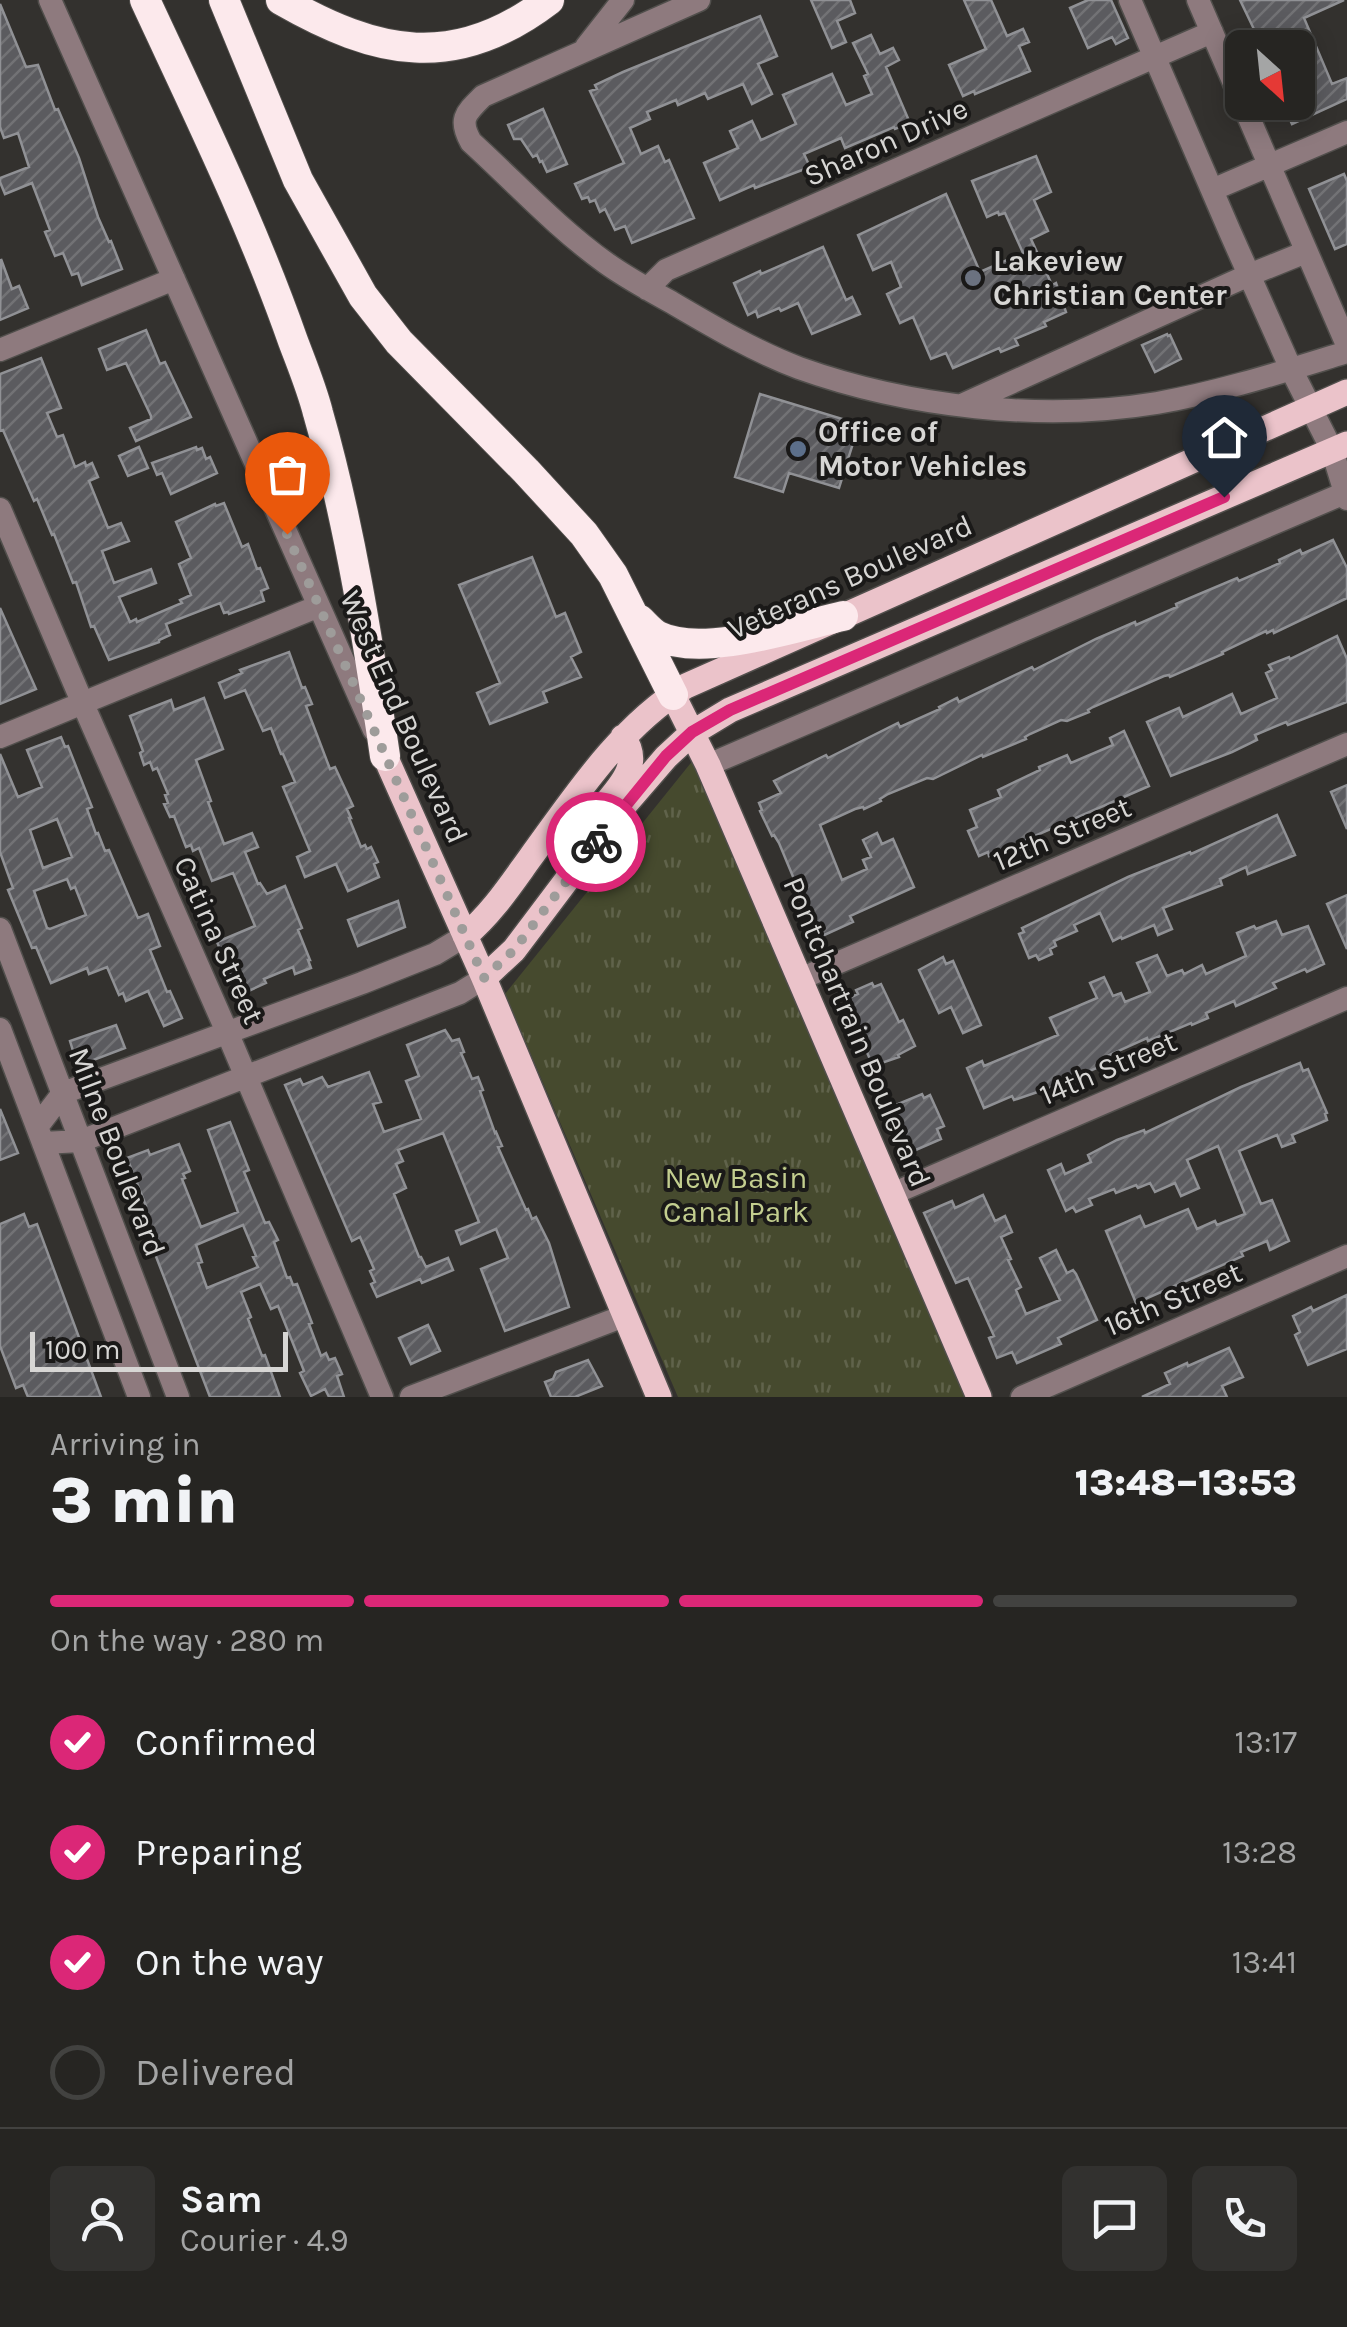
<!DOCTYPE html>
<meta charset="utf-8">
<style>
:root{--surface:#262522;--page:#32312f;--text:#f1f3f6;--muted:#a4a5a5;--line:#424240;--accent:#db2777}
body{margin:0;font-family:Karla,sans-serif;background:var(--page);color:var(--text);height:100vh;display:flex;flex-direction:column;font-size:38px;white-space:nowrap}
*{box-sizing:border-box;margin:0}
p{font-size:32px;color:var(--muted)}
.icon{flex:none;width:55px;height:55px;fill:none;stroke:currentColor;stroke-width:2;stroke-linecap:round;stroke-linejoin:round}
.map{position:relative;height:1397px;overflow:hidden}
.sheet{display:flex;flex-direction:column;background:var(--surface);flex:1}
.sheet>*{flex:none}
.needle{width:65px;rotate:153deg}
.fabs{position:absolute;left:1225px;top:30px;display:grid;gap:20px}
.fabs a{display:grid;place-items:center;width:90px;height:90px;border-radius:15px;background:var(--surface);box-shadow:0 5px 25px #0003,0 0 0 2px var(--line);font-size:50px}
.scale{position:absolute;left:30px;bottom:25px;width:258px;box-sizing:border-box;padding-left:10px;border:5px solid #d7d6d4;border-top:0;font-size:28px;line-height:35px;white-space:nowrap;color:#d7d6d4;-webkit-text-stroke:8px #1a1918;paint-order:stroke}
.pin{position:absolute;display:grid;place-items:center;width:85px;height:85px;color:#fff;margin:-102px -42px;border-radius:50% 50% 50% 0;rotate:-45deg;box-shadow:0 0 10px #0007}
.pin .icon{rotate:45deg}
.courier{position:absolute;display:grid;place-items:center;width:100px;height:100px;margin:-50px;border:8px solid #db2777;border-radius:50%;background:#fff;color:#222;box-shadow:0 2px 12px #0007}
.headline em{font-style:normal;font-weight:800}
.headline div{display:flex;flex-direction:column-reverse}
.headline{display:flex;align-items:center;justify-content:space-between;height:170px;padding:0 50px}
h1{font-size:65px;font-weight:800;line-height:75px}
.bar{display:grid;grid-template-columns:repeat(4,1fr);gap:15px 10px;align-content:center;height:120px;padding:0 50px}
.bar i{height:12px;border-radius:8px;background:var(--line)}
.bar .current{background:var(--accent)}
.bar p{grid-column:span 4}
.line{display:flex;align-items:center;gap:25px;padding:0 50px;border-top:2px solid var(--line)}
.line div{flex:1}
.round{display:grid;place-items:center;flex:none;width:105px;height:105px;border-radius:15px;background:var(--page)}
ol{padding:0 50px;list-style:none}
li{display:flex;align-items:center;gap:30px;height:110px}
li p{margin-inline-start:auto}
li .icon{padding:10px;border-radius:50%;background:var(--accent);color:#fff;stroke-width:4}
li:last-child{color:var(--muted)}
li i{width:55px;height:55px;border:5px solid var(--line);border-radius:50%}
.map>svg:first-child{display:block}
.park{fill:url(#park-tufts)}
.building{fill:url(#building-hatch);stroke:#909195;stroke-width:2.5;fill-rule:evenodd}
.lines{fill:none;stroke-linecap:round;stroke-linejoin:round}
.minor-casing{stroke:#514f4c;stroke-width:25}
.major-casing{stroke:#514f4c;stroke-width:28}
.highway-casing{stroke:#514f4c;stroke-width:32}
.minor{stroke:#8e7a7e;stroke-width:22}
.major{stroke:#ebc3ca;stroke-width:25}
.highway{stroke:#fce9ec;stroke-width:30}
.done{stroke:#9e9c9a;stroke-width:10;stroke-dasharray:0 18}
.route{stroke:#db2777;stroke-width:12}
.worship-dot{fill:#6b7280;stroke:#1a1918;stroke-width:4}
.service-dot{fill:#5c6f8a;stroke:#1a1918;stroke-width:4}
.labels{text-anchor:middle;stroke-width:8;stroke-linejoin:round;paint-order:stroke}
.street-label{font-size:30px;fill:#d7d6d4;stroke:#1a1918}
.poi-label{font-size:30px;font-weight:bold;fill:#d7d6d4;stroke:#1a1918;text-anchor:start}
.park-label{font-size:30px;fill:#c3ce8f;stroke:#1a1918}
</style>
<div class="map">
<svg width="1347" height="1397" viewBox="0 0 1347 1397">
<defs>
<pattern id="park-tufts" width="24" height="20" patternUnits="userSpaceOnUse" patternTransform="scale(2.5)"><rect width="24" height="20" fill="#464a2e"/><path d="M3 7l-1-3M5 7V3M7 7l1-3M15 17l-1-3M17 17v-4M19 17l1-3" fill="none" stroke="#60634b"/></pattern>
<pattern id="building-hatch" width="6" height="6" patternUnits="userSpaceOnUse" patternTransform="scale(2.5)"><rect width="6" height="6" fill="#5b5b5f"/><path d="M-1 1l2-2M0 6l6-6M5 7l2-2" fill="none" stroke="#727275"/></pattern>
</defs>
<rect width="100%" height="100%" fill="#33312e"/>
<path class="park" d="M694,759L967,1397H678L505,994Z"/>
<path class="building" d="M811,0H850L855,13L837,21L846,42L832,48Z
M964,0H991L1007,36L1023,29L1029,42L1019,46L1030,71L975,94L974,91L963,96L949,65L986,49Z
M1088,0H1111L1128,38L1116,44L1112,37L1088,48L1070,8Z
M1240,0H1344L1304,18L1332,84L1347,78V99L1292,124L1282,102H1298V48H1263Z
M0,4L26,67L38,65L55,110L58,109L79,158L98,217L109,242L111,241L122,269L82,285L78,273L72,275L63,253L55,256L45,232L50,230L32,183L5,194L0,182V178L29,167L18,133L4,138L0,127Z
M760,16L777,56L758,64L772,94L752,104L743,84L708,99L705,93L678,105L676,100L647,112L650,119L630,128L641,154L658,146L665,162L669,160L694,218L632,243L625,226L615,230L605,209L600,212L595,200L590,202L588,197L582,199L575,184L624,163L590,91L597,89L595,85L623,72Z
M871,35L880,54L893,48L899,60L886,67L910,123L895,129L894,127L845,148L841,138L804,154L810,167L755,188L754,185L720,200L704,163L738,148L730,131L752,121L761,140L796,124L783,95L832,74L846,105L872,94L864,76L868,74L853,43Z
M543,109L567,164L547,172L542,161L540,162L537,155L533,157L521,139H514L508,125Z
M1036,156L1051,192L1034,200L1048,231L1031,239L1052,285L1056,283L1066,312L1044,322L1046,326L1015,339L1018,345L1001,352L999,348L953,368L946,353L931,359L913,317L900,323L887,294L901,287L891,262L873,270L858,235L946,194L980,272L1023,253L1005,213L999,215L998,212L987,217L972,181Z
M1344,174L1347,181V244L1335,249L1309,189Z
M823,247L846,300L852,297L860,314L812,334L798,303L781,311L779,308L758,317L756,311L748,315L734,283L760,271L761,274Z
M1,259L12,289L19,286L28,308L0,320Z
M146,330L160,364L165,362L191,417L136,441L130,428L151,419V416L126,363L107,370L99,349Z
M1167,334L1168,336L1170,335L1181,359L1155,372L1142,345Z
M41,358L61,408L47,413L57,437L63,435L75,467L85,462L86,466L92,463L98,477L89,481L108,528L121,523L129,541L102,551L114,583L151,569L156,583L119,597L130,622L136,619L137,622L182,603L180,600L191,595L179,564L191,558L176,522L215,504L216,506L224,503L242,547L248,544L257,569L260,568L268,588L261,591L264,601L229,614L228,612L224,613L220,603L166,624L170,635L159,640V642L109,660L94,626L91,627L76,582L73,583L54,534L52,535L37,499L34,501L3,430L0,431V374Z
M760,394L859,424L839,488L789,473L783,492L735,477Z
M139,447L148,468L128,476L119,456Z
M196,447L197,450L202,448L206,459L210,457L217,473L171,494L162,473L157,475L152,463Z
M1333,540L1347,568V598L1274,633L1273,630L1267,633L1266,631L1222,652L1223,654L1170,677L1169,675L1164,676L1093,707L1088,710L1089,712L1067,721L1061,720L1030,734L1025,737L1026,739L983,757L982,755L933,779L927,778L888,794L880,799L881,801L864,809L863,807L855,809L820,825L842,880L867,869L863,860L871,857L863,840L877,833L882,844L893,839L914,887L850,916L853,922L822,936L819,930L814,932L806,914L810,912L796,878L794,879L779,843L774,835L772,836L760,811L762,810L759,803L781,793L774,781L826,755L828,758L898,723L900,727L940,709L939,707L957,698L959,702L1032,667L1034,670L1096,639L1135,622L1136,625L1177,607L1176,604L1197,595L1237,578L1239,581L1280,563L1279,560L1300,550L1302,554Z
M532,557L556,617L565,613L581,652L571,657L581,677L543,692L547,702L490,724L477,693L500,683L459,585Z
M0,608L36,689L0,704Z
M1337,636L1347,659V702L1288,725L1286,722L1255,735L1257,740L1232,752L1171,776L1147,722L1179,708L1183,717L1232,694L1241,714L1277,698L1266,673L1272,670L1269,665L1289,657L1290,659Z
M289,652L302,688L305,687L312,704L306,706L330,769L335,767L353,806L347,809L351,818H349L361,847L365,845L367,849L371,847L378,862L374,864L379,877L348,891L336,864L305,877L297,857L310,851L283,787L295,782L283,754H281L271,728L263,731L245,690L225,698L219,683L242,673L240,670Z
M204,698L223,749L196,760L211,801L208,802L224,844L252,833L258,847L245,852L258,884L260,883L267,894L285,886L302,928L298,930L310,960H308L311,968L295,974L293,967L264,979L266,983L244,993L242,989L237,991L217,942L255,926L233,873L212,881L199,848L193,851L191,845L186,847L174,816L170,817L164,804L168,803L165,795L168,794L157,768L153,770L150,762L144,765L140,753L143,751L130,716L171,700L174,710Z
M1124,731L1149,786L989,856L988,852L979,856L968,831L977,827L970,810L1001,797L998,790L1040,770L1039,767L1067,755L1071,763L1113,745L1110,738Z
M61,737L65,747L68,746L92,807L87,809L96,834L98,833L105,851L109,850L138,918L148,914L160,946L150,950L167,992L170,991L182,1018L164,1026L148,991L126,1001L123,993L119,995L107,967L89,974L87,968L51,983L36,947L32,948L8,890L13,888L0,852V754L18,797L42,787L27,750ZM57,819L72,857L43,868L30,830ZM67,879L71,889L75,887L86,915L50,929L47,928L34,891Z
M1347,785V829L1331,792Z
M1277,815L1295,855L1248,874L1246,867L1220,879L1222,885L1163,908L1172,929L1158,935L1154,925L1122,939L1121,937L1113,941L1100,913L1074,925L1077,931L1054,941L1056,946L1050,949L1052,954L1039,960L1036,955L1029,958L1019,934L1024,932L1022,928L1128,877L1190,852L1191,854Z
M1347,895V949L1327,904Z
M398,901L405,927L358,946L348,920Z
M1276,921L1282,935L1308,926L1324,964L1307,972L1305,969L1273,983L1276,988L1236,1006L1234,1001L1206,1013L1208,1018L1192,1025L1191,1023L1148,1041L1147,1038L1107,1056L1110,1062L1061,1084L1014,1100L1012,1096L984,1108L967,1068L982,1061L984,1066L1058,1035L1050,1018L1097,998L1090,983L1104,977L1113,996L1121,993L1125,1002L1150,992L1137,963L1157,955L1167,976L1182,970L1184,974L1202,965L1206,974L1246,956L1237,933L1254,926L1256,929Z
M943,957L946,964L953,961L981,1025L963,1033L951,1007L939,1013L919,970Z
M872,983L874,987L881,984L899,1022L903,1020L915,1046L898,1055L899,1057L873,1066L845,1003L848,1001L847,999L858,994L856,990Z
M116,1025L125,1048L83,1064L78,1053L74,1054L70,1041Z
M445,1030L452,1041L459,1039L464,1052L461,1053L472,1079L478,1077L483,1090L480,1091L495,1133L496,1132L502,1146L498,1147L526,1210L528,1209L532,1219L536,1217L549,1243L569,1307L505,1331L481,1269L508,1258L496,1229L461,1244L456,1231L479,1222L443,1133L398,1150L403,1161L396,1164L406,1188L394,1194L419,1257H421L426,1267L448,1258L453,1270L422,1283L420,1279L377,1297L371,1284L375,1282L370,1271L374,1269L360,1237L352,1241L285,1085L300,1079L303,1085L322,1077L328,1087L369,1072L381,1102L373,1104L384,1132L421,1119L406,1081L419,1076L407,1045Z
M1300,1063L1303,1071L1308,1069L1327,1113L1325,1114L1327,1120L1292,1135L1295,1142L1282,1147L1277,1135L1239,1151L1261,1204L1272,1200L1289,1241L1270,1250L1267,1241L1241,1252L1243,1256L1136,1303L1106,1231L1140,1216L1145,1227L1188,1209L1197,1229L1215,1221L1217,1225L1245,1214L1218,1146L1187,1160L1199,1188L1181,1196L1175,1183L1155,1192L1150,1183L1138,1188L1136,1185L1116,1193L1114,1189L1089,1199L1092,1205L1076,1212L1073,1207L1066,1211L1048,1170L1061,1164L1065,1174L1091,1162L1088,1155L1117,1140L1144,1130L1145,1133L1241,1087Z
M922,1094L924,1098L930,1095L944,1126L937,1129L941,1139L911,1152L891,1107Z
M0,1109L18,1153L0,1160Z
M230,1122L249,1170L244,1172L265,1223L269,1222L278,1240L274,1242L287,1278L290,1277L293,1285L297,1284L312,1323L309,1324L321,1356L326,1353L329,1360L335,1358L342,1374L337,1376L344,1397H329L325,1389L311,1396L300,1373L304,1371L278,1306L271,1309L260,1284L241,1292L251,1317L248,1319L262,1356L265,1355L280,1397H210L152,1246L154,1245L140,1209L146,1206L127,1158L148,1150L150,1155L179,1144L190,1171L183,1174L185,1178L182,1179L201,1227L238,1212L208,1130ZM243,1225L256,1256L253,1257L258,1267L207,1288L198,1263L202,1262L196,1245Z
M983,1195L995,1221L1005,1216L1012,1232L1001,1237L1011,1259L1008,1260L1021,1287L1016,1290L1026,1314L1060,1300L1040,1258L1056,1250L1067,1273L1073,1270L1076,1274L1097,1320L1058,1338L1061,1344L1017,1363L1012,1352L997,1358L989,1338L994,1336L968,1278L956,1283L924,1213L952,1201L955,1208Z
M24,1214L29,1227L37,1224L101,1397H28L23,1385L16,1388L0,1346V1224Z
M1347,1295V1349L1308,1365L1295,1335L1300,1332L1293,1316L1311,1307L1313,1311Z
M428,1325L440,1351L411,1364L399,1338Z
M1229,1348L1243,1377L1222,1386L1227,1397H1142L1170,1384L1165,1373L1187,1363L1188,1366Z
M588,1360L602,1386L575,1397H551L545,1382L553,1379L556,1372Z"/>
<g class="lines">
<defs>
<path id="minor" d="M50,0L374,730
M699,0L483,96C466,113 458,119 471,142C515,182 557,228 606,263C627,278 649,290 671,302C712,326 754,351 799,368C908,407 1042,422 1157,403C1221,392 1285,371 1347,352
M1130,0L1230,232L1291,369L1332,450L1347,499
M1198,0L1347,345
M586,47L623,0
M1212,190L1347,132
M647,289L666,270L1212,32
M0,350L174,279
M964,404L1249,275L1306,252
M0,509L83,704L227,1032L382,1397
M0,737L319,606
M708,765L1347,492
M0,929L178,1397
M800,979L1347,744
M0,1029L139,1397
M37,1127L63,1093L362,983L435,954L465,936
M43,1143L81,1141L460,993L484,978
M892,1194L1347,998
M411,1397L624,1316
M1022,1397L1347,1256"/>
<path id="major" d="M673,695L708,765L979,1397
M385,756L484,978L659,1397
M607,802C624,782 641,762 623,737
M465,936C492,913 509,887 530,858C576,795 619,728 686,686L1347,392
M484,978L514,950L615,816L666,757L692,733L730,710L1347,444"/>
<path id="highway" d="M145,0C197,112 252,224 293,341C302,365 312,389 318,413C350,525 368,641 385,756
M224,0L298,180L363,296L399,342L526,471L584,534L613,575L673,695
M281,0C377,55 455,72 549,0
M640,620C646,626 651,632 658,636C702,658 795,627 843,616"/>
</defs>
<use href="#minor" class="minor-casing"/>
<use href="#major" class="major-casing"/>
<use href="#highway" class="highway-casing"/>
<use href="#minor" class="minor"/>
<use href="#major" class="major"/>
<use href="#highway" class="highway"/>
</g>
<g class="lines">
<path class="done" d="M287,534L484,978L514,950L596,842"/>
<path class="route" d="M596,842L666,756L692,732L730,710L1224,497"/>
</g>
<circle class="worship-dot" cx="973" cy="278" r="10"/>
<circle class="service-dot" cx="798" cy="449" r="10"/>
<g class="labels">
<g class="street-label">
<text transform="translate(886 142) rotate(-24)" y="10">Sharon Drive</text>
<text transform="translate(850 577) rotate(-24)" y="10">Veterans Boulevard</text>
<text transform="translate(404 717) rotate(66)" y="10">West End Boulevard</text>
<text transform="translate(1062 834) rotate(-23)" y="10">12th Street</text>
<text transform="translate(219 940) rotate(66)" y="10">Catina Street</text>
<text transform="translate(857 1032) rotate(67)" y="10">Pontchartrain Boulevard</text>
<text transform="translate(1108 1068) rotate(-23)" y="10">14th Street</text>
<text transform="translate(117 1152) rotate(69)" y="10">Milne Boulevard</text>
<text transform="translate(1173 1299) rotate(-23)" y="10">16th Street</text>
</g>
<g class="poi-label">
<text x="993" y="271">Lakeview<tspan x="993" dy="34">Christian Center</tspan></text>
<text x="818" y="442">Office of<tspan x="818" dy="34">Motor Vehicles</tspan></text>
</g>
<g class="park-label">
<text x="736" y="1188">New Basin<tspan x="736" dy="34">Canal Park</tspan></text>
</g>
</g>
</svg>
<div class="fabs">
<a><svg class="needle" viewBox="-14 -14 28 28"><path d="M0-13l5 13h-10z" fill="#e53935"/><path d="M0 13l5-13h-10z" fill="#a4a5a5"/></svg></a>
</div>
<div class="scale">100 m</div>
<div class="pin" style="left:287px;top:534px;background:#ea580c"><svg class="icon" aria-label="bag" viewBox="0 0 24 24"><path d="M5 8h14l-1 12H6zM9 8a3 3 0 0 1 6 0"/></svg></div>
<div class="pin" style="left:1224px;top:497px;background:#1f2937"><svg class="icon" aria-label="home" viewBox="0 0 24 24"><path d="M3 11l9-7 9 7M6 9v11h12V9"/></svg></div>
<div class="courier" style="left:596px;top:842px"><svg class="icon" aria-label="bike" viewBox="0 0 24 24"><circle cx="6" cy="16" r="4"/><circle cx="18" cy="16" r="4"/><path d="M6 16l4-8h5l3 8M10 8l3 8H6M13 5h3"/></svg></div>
</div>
<section class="sheet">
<div class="headline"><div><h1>3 min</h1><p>Arriving in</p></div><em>13:48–13:53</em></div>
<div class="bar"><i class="current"></i><i class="current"></i><i class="current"></i><i></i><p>On the way · 280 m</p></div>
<ol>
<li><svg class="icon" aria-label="check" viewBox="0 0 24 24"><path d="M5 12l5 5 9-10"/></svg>Confirmed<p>13:17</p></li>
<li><svg class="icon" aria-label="check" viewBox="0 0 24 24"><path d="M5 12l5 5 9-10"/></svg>Preparing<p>13:28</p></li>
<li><svg class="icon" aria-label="check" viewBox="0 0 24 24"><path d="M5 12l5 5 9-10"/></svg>On the way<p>13:41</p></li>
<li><i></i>Delivered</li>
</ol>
<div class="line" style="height:180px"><a class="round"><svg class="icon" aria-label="person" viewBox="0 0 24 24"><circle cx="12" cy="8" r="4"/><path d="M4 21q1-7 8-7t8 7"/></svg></a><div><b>Sam</b><p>Courier · 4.9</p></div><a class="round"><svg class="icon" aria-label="chat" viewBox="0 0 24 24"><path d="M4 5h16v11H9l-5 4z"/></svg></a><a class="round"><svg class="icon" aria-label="phone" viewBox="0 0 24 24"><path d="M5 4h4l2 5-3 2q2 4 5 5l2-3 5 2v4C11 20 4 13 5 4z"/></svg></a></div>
</section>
